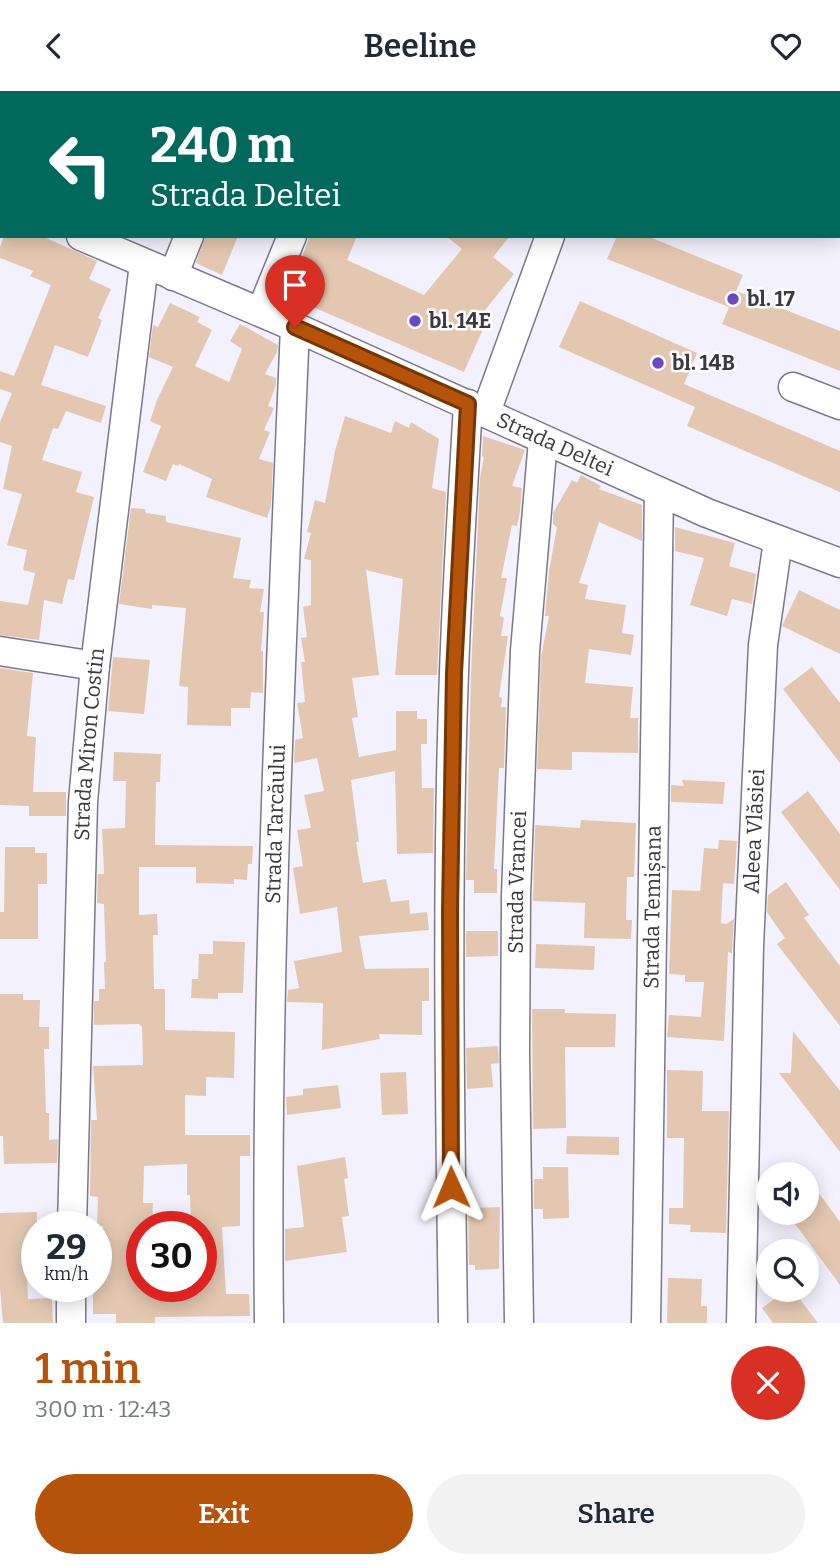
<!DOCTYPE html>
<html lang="en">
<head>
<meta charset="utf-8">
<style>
	:root { --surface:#fff; --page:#f2f2f3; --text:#1f2937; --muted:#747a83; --accent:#b45309 }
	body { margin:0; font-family:Bitter,serif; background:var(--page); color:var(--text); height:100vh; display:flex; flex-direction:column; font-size:26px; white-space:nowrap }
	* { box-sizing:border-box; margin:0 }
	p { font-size:23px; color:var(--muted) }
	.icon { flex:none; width:38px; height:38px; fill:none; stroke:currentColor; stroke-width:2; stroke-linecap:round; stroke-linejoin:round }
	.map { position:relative; height:1232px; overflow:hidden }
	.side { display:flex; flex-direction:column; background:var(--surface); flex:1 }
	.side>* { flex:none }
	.guide { position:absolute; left:0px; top:0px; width:840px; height:147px; box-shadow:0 4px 18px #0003; background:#00695c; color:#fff; overflow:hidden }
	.fabs { position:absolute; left:756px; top:1071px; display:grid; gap:14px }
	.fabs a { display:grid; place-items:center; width:63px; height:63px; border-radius:50%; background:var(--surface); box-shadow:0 4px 18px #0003; font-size:35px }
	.speed { position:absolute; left:21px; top:1120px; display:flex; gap:14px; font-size:35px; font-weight:700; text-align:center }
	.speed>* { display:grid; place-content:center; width:91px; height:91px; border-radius:50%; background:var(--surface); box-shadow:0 4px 18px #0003; line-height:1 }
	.speed small { font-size:18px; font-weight:400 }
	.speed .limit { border:10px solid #d22; background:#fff; color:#111 }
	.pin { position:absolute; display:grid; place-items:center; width:60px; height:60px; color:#fff; margin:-72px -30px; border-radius:50% 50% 50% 0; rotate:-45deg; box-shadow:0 0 7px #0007 }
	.pin .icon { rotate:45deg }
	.me { position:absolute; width:77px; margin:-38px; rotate:359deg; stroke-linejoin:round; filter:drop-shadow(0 0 5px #0008) }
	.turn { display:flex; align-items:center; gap:24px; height:147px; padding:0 35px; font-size:32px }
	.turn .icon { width:91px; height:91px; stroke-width:2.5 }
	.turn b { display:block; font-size:49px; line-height:60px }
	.round { display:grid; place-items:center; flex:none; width:74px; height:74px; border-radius:37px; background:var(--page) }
	.summary { display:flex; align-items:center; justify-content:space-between; height:119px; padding:0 35px }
	h1 { font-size:42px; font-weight:600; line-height:52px; color:var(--accent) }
	.primary-button { display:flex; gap:14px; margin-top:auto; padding:14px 35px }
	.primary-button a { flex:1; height:80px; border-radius:42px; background:var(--accent); color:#fff; font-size:28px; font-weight:600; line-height:80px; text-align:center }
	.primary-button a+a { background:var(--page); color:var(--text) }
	header { display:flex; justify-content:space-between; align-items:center; height:91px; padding:0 35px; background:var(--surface); font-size:32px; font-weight:600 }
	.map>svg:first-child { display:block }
	.building { fill:#e3c7b1; fill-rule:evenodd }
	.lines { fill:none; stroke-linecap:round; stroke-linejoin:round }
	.minor-casing { stroke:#7c778a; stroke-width:31 }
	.minor { stroke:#fff; stroke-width:28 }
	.route-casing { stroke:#753606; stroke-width:18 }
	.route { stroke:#b45309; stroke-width:12 }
	.poi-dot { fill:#6a49c2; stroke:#fff; stroke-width:2.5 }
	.labels { text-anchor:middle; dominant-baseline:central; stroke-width:5; stroke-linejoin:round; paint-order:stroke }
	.poi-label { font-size:21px; font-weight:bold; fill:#3b3941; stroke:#fff; text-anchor:start }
	.street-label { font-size:21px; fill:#3b3941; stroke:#fff }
</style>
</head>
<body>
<header><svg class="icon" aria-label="back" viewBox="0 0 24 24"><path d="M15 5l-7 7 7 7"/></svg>Beeline<svg class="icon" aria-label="heart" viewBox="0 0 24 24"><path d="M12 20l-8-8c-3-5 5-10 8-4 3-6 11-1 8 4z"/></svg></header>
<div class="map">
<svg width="840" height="1232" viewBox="0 0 840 1232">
	<rect width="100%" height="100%" fill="#f4f1fe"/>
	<g class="building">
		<path d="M4 145H42L97 170 89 188 111 198 98 227 102 229 88 266 55 254 41 294 106 315 101 332 66 320 58 338 53 337 42 369 82 381 76 401 94 406 74 489 68 488 62 513 44 509 39 549 0 544V510L28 514 35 482 23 479 27 459 7 454 22 403 3 398 12 355 0 351V331L12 302 0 298V280L14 285 51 194 30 185 33 180 0 167V156Z"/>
		<path d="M205 145H238L222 184 196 172Z"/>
		<path d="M310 145H357L347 169 424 204 462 158 446 145H510L493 166 514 183 478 228 486 231 464 281 315 217 295 184Z"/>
		<path d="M617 145H647L743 184 736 200 840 240V280L722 233 729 216 607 168Z"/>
		<path d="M580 210 697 262 684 293 840 360V401L687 335 695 316 559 256Z"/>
		<path d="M170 212 200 226 197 231 212 239 195 275 229 291 242 258 230 250 240 233 278 254 277 261 265 283 276 287V294L268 315 274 317 264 339 270 341 259 368 273 372 271 415 267 427 206 406 212 388 179 373 178 375 173 373 166 390 143 381 161 335 150 330 157 309 173 276 149 266 153 234 158 236Z"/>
		<path d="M345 325 391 342 395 330 409 337 411 331 439 348 432 397 446 401 437 584H395L403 488 366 479 379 584 352 587 358 626 352 627 359 666 396 659V620H417V628H427V653H421L422 697H434L433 762 397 763 395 680 351 689 359 751H356L363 792 386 788 391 811 409 809 410 823 427 821 429 839 359 845 365 878 429 877V910H422V944L379 943 380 948 322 959 323 912 287 911 288 899 299 897 294 870 342 861 337 816 300 823 293 777 303 775 297 739 311 737 304 704 324 700 317 667 294 672 295 649 303 647 297 612 305 611 301 571H305L301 547 307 546 303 516 311 514V469L304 468 311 442 307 441 315 409 325 412 335 360Z"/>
		<path d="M483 345 525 359 512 395 522 397 520 420 517 435 512 434 501 487H507L500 525 504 527 501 545H508L499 606 502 607 501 616H506L504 677H499L498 697 494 778H497V802H474V789H466L471 583 480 387 484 366 482 365Z"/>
		<path d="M581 384 601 395 599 398 642 414V450L599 431 579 492 588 494 585 508 626 514 622 542 634 544 631 564 589 558 585 592 633 596 630 627H638V662L572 661V679L537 678 541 566 549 525H545L549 480 557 436 553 433V422L572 389 577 392Z"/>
		<path d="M131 417 145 418 146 422 166 425V431L241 447 233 487 251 489 249 497 264 498 260 521H264L261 560H263V602L251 601 250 617H231V635L187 634 188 596 179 595 186 517 152 514V518L119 513Z"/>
		<path d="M675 436 735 452 729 475 756 483 752 513 732 508 727 525 690 514 704 467 675 460Z"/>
		<path d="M799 499 840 519V563L782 535Z"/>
		<path d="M113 566 150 569 144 623 108 620Z"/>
		<path d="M812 576 840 612V672L783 598Z"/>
		<path d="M0 577 33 582 27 645 36 646 33 701H66V725H29V715L0 714Z"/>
		<path d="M114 661 161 663 160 691H156L155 754 253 755 252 773H248L247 789 234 788V793L196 792V776H139V824L157 823 158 844H153L154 898H165V939L235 941 234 987 206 986V1005L185 1004V1044H250V1065H240V1135L222 1136 226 1203H249L250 1225 155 1226V1232H116V1223H93V1195H96V1190H104L103 1135H97L98 1106 90 1105 91 1029H97L93 975 143 974 142 936 139 933 94 934V910H99V898H105L104 871H106L104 813 97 812 98 783H104L102 738 125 737 126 690H113ZM187 1073V1104H190L191 1136H201V1195H142V1136H152L153 1112H143L144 1075Z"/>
		<path d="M682 689 725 691 723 713 671 711V694L684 695Z"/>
		<path d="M808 700 840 743V799L781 721Z"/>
		<path d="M581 729 636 732 634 786H627L626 829H632L631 848 584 847 585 812 533 810 535 734 580 737Z"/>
		<path d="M719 749 737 750 734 793 723 792 721 832 726 833 734 828 732 862 728 861 724 950 667 946 669 924 701 926 704 891H685V884L669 883 672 799 700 800 704 757 718 758Z"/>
		<path d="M5 756H35V762H47V793H38V848H0V821H4Z"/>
		<path d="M786 791 809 824 804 827 840 875V935L777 853 785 847 767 821 768 804Z"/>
		<path d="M466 840H498V865L466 866Z"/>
		<path d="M213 850 245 851 243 902H218V908L191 907 192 888H198L199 863H213Z"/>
		<path d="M536 853 595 855 594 879 535 877Z"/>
		<path d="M0 903H23V909H40L39 936H49V958H44L46 1022H49V1049L58 1048 57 1072 4 1073 3 1045H0Z"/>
		<path d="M532 918H565V922L616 923 615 956H565L566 1037 533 1038Z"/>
		<path d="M793 940 840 1000V1061L779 982H791Z"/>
		<path d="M498 955 499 972 491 973 493 996 467 998 466 957Z"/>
		<path d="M667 979 703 980 702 1020H729L726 1142 690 1141 691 1134 669 1133V1117H683L684 1047H667Z"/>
		<path d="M406 981 408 1023 382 1024 380 982Z"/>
		<path d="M338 994 341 1017 287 1024 286 1006 303 1004V998Z"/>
		<path d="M567 1045 619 1046V1064L566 1063Z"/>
		<path d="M345 1066 348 1087 344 1088 349 1125 342 1126 347 1161 285 1170V1138L304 1136 297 1075Z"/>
		<path d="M543 1076H568L569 1127 543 1128V1118H534V1088H543Z"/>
		<path d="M807 1086 840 1131V1194L787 1122H807Z"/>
		<path d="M500 1116 499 1178 475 1179V1174H469L468 1117Z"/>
		<path d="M37 1121V1159H26L28 1208 52 1207 53 1232H3L0 1197V1122Z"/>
		<path d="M668 1187 702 1188 701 1215H707V1232H667Z"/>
		<path d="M787 1199H793L818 1232H773L762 1217Z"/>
	</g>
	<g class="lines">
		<g class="minor-casing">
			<g id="minor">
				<path d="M374 0 376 2"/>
				<path d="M660 0 665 2"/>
				<path d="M246 2 247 0"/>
				<path d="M351 2 352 0"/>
				<path d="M602 2V0"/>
				<path d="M835 2 836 0"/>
				<path d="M838 69 840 70"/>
				<path d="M0 110 2 111"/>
				<path id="s1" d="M81 145 295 236 707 422 840 472"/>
				<path d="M173 185 189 145"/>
				<path d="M261 221 292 145"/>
				<path d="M793 296 840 314"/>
				<path d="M486 321 550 145"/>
				<path d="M0 560 95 575"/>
				<path id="s2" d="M72 1136 83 711 95 575 144 173"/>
				<path d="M71 1232V1195"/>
				<path id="s3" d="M269 1232C265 900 281 568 295 236"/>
				<path d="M453 1232C450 1015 446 798 454 582 457 492 463 402 468 313"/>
				<path id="s4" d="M519 1232 515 961 516 805 525 560 543 349"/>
				<path id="s5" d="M646 1232 659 401"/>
				<path id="s6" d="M741 1232 749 855 763 554 778 450"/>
			</g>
		</g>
		<use href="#minor" class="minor"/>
	</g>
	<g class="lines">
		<g class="route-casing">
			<path id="route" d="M295 236 468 313 454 582 450 820 451 1096"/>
		</g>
		<use href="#route" class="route"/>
	</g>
	<g class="poi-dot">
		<circle cx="733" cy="208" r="7"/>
		<circle cx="415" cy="230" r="7"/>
		<circle cx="658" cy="272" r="7"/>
	</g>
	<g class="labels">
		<g class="poi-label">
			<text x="747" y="208">bl. 17</text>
			<text x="429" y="230">bl. 14E</text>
			<text x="672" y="272">bl. 14B</text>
		</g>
		<g class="street-label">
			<text stroke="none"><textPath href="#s1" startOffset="518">Strada Deltei</textPath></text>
			<text stroke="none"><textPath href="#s2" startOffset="483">Strada Miron Costin</textPath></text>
			<text stroke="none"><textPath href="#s3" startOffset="499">Strada Tarcăului</textPath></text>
			<text stroke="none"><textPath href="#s6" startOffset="492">Aleea Vlăsiei</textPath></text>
			<text stroke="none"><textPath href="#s4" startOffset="441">Strada Vrancei</textPath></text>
			<text stroke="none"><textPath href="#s5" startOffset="416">Strada Temișana</textPath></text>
		</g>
	</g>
</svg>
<div class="fabs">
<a><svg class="icon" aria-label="sound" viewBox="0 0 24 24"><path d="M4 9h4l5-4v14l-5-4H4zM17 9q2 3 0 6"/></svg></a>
<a><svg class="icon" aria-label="search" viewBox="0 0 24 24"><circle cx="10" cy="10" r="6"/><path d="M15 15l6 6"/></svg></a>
</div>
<div class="speed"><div>29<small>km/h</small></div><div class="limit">30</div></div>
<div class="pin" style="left:295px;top:236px;background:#d93025"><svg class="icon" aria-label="arrive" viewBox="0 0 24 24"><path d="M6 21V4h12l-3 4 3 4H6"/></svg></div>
<svg class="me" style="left:451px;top:1096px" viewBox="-20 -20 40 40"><path d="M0-17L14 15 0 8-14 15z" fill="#b45309" stroke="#fff" stroke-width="4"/></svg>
<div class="guide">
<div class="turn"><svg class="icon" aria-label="left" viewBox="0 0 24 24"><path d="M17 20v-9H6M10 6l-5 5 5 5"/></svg><div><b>240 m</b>Strada Deltei</div></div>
</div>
</div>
<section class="side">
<div class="summary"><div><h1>1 min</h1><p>300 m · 12:43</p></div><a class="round" style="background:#d93025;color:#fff"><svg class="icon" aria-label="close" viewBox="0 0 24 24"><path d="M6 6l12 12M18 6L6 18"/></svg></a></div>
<div class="primary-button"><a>Exit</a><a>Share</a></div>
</section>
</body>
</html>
